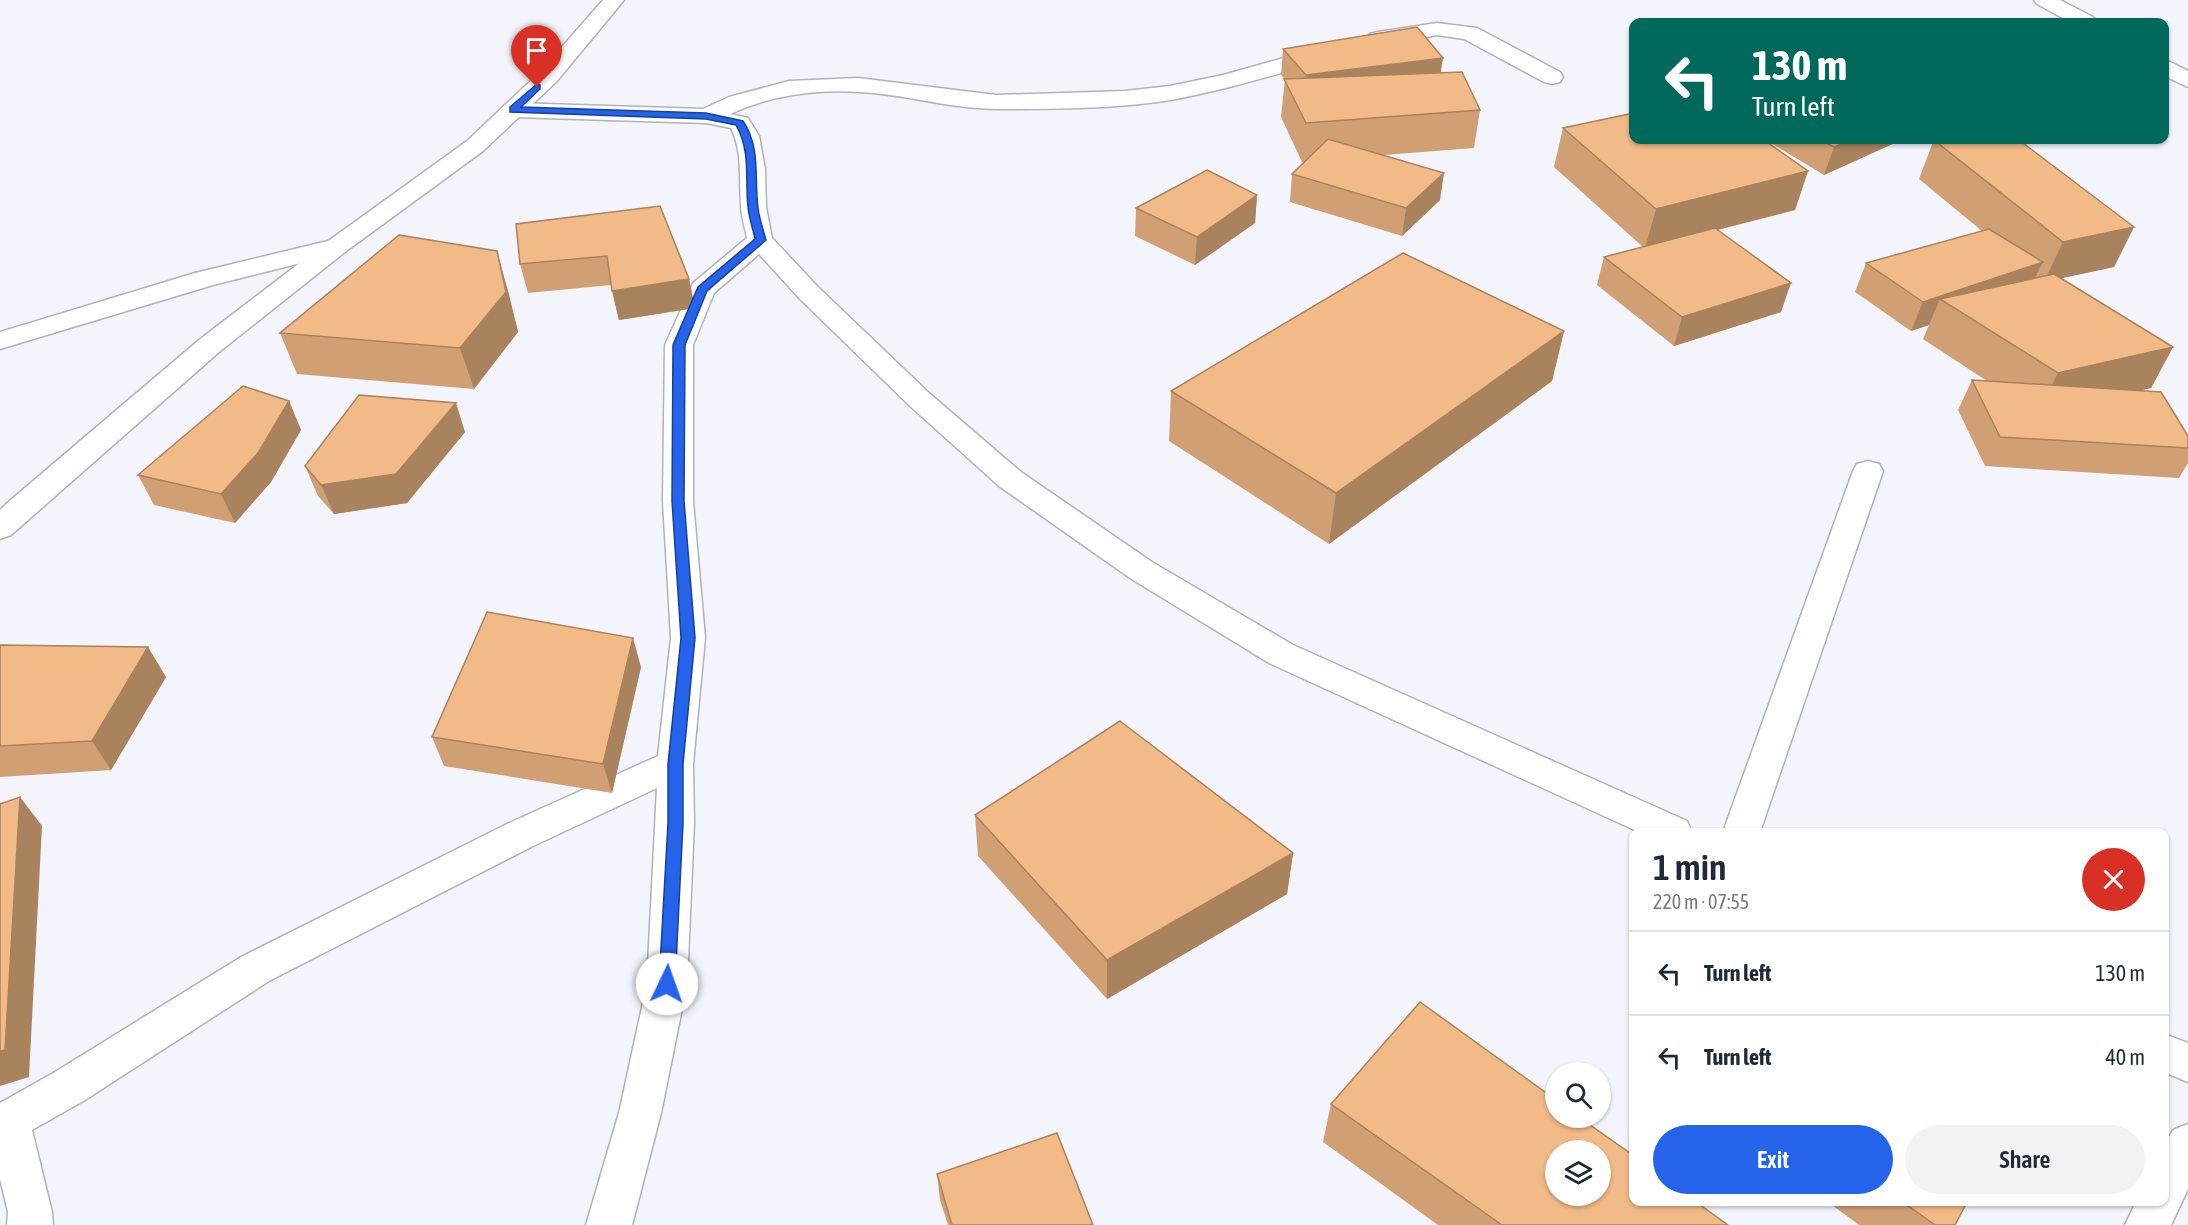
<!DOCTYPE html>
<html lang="en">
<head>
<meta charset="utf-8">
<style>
	:root { --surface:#fff; --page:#f2f2f3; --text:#1f2937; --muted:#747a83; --line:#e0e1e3; --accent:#2563eb }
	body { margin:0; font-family:"Asap Condensed",sans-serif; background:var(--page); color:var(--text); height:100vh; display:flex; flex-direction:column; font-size:22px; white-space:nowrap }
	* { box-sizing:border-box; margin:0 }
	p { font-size:20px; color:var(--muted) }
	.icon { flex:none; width:33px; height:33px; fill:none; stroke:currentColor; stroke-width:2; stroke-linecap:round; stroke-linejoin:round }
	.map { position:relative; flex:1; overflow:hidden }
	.drawer { position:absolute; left:1629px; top:828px; width:540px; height:378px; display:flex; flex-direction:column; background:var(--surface); border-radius:12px; box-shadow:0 2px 4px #0004 }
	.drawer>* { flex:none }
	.banner { position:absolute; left:1629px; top:18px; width:540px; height:126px; border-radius:12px; box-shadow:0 2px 4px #0004; background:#00695c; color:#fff; overflow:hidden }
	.controls { position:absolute; left:1545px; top:1062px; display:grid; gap:12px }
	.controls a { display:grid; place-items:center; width:66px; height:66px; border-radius:50%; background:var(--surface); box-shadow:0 2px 4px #0004; font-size:30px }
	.pin { position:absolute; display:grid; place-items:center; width:51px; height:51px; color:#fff; margin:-62px -26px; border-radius:50% 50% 50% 0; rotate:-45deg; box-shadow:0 0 6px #0007 }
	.pin .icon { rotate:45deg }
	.me { position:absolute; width:66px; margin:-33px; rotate:3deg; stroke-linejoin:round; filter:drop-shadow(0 0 4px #0008) }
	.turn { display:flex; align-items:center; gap:21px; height:126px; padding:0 24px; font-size:27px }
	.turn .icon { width:78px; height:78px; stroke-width:2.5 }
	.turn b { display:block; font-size:42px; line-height:51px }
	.round { display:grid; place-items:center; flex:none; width:63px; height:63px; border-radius:32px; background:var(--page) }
	.summary { display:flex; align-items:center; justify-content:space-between; height:102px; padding:0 24px }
	h1 { font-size:36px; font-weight:600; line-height:45px }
	.action { display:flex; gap:12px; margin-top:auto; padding:12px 24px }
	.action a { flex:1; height:69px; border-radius:36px; background:var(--accent); color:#fff; font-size:24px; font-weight:600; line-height:69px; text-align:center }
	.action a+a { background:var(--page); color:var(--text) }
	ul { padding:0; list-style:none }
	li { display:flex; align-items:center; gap:18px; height:84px; padding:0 24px; border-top:2px solid var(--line) }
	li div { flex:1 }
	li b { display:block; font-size:22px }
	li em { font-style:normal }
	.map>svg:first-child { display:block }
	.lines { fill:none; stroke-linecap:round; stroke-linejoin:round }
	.minor-casing { stroke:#b1b1b9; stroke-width:3 }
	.secondary-casing { stroke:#b1b1b9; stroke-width:3 }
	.minor { fill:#fff; fill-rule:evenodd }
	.secondary { fill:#fff; fill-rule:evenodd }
	.wall { fill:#d0a074 }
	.shaded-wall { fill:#a9825e }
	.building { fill:#f2ba87; stroke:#a9825e; stroke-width:1.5; fill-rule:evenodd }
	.route { fill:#2563eb; stroke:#184099; stroke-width:1.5 }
</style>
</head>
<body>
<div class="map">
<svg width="2188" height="1225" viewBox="0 0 2188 1225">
	<rect width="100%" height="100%" fill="#f4f4fc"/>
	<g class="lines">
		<g class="minor-casing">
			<g id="minor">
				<path d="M2034 0H2060L2093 17 2096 22H2070L2037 4Z"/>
				<path d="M1437 23 1477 28 1560 72 1563 77 1560 82 1552 84 1544 82 1464 39 1437 35 1378 46 1370 44 1367 39 1370 34 1378 32Z"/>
				<path d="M1326 46 1334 48 1337 53 1334 58C1280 73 1226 90 1171 100 1115 109 1055 109 998 109 951 109 905 94 858 92 815 89 769 96 730 114L748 118 759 136 765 169 766 207 772 238 818 287 930 394 1021 472 1152 562 1293 645 1687 821 1692 832H1639L1269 663 1130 578 999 486 910 406 800 299 759 254 714 293 693 345V501L705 638 693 764 694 823 687 984 661 1113 632 1225H586L619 1113 647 984 657 788 533 846 269 981 85 1100 32 1130 52 1212 53 1225H7L8 1212 0 1179V1103L55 1072 241 957 507 824 658 756 671 638 663 501 665 345 693 283 747 238C745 227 741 216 741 205 739 179 743 152 731 128L706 123 513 117 505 115 501 110 505 105 513 103 703 109 729 97 789 81 858 78 996 95 1125 91 1170 86 1223 75Z"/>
				<path d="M2164 59 2188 71V87L2164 76Z"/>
				<path d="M336 239 345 242 349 247 345 252 213 285 0 349V332L195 273Z"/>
				<path d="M1868 461 1879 464 1883 471 1760 832H1723L1853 471 1857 464Z"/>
				<path d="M2164 1034 2188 1043V1082L2164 1072Z"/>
				<path d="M2188 1124V1189L2171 1225H2125L2136 1202H2164V1145L2173 1130Z"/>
			</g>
		</g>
		<g class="secondary-casing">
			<path id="secondary" d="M603 0H624L557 81 483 151 345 252 219 352 11 535 0 539V510L6 504 199 340 327 242 467 141 541 71Z"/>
		</g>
		<use href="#minor" class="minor"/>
		<use href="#secondary" class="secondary"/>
	</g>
	<g class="wall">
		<path d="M1283 49 1441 73 1480 110 1474 148 1384 155 1440 200 1402 236 1290 202 1292 174 1305 162H1302L1281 117 1285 79 1281 75Z"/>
		<path d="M1563 128 1808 171 1795 210 1718 230 1781 312 1674 346 1597 285 1604 257 1643 247 1554 167Z"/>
		<path d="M1766 140H1899V141L1824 175Z"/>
		<path d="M1930 140H2019L2134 227 2114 267 2061 278 2173 347 2151 388 2140 390 2188 436V463L2179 478 1985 466 1958 410 1972 380 1987 381 1923 339 1929 325 1911 331 1855 292 1866 263 1982 231 1919 179 1933 142Z"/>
		<path d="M1257 195 1255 223 1195 265 1135 236 1136 208Z"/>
		<path d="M516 224 689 279 695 308 619 320 611 285 528 293 520 264Z"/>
		<path d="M508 291 518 332 474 389 297 374 280 333Z"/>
		<path d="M1564 331 1552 381 1329 544 1169 441 1171 391Z"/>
		<path d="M289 401 301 430 271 482 235 523 154 505 138 475Z"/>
		<path d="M465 432 407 503 334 514 318 496 305 466Z"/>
		<path d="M0 645 166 677 111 770 0 777Z"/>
		<path d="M641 667 612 793 444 766 432 737Z"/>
		<path d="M975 815 1293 853 1287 894 1107 999 978 856Z"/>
		<path d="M1331 1104 1728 1225H1438L1323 1142Z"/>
		<path d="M937 1174 1093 1225H948L940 1200Z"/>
		<path d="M1828 1202H1967L1955 1225H1859Z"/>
	</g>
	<g class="shaded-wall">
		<path d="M1443 58 1439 84 1303 101 1306 75Z"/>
		<path d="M1851 140H1899V141L1824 175 1834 147Z"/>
		<path d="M1808 171 1795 210 1645 248 1656 209Z"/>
		<path d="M1444 173 1440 200 1402 236 1406 208Z"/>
		<path d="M1257 195 1255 223 1195 265 1197 237Z"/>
		<path d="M2134 227 2114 267 2044 282 2063 242Z"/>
		<path d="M497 251 508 291 518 332 474 389 460 348Z"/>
		<path d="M2043 262 2029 290 1940 299 1929 325 1911 331 1923 302Z"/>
		<path d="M689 279 695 308 619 320 612 291Z"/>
		<path d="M1791 283 1781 312 1674 346 1682 317Z"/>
		<path d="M1564 331 1552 381 1329 544 1336 493Z"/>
		<path d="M2173 347 2151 388 2037 414 2058 373Z"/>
		<path d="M289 401 301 430 271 482 235 523 221 494Z"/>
		<path d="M456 403 465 432 407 503 334 514 321 485Z"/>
		<path d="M633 638 641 667 612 793 603 764Z"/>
		<path d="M148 647 166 677 111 770 92 741Z"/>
		<path d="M20 797 42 826 29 1077 0 1086V1051Z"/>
		<path d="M1293 853 1287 894 1107 999V960Z"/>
	</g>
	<g class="building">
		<path d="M1417 27 1443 58 1306 75 1283 49Z"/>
		<path d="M1462 72 1480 110 1306 123 1284 79Z"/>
		<path d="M1634 113V140H1764L1808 171 1656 209 1563 128Z"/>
		<path d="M1328 139 1444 173 1406 208 1292 174Z"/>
		<path d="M1821 140H1851L1834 147Z"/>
		<path d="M1934 140H2019L2134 227 2063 242Z"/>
		<path d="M1207 170 1257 195 1197 237 1136 208Z"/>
		<path d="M660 206 689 279 612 291 607 256 520 264 516 224Z"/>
		<path d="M1715 228 1791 283 1682 317 1604 257Z"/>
		<path d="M1989 229 2043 262 1923 302 1866 263Z"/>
		<path d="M399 235 497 251 506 292 460 348 280 333Z"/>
		<path d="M1403 253 1564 331 1336 493 1171 391Z"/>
		<path d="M2054 274 2173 347 2058 373 1940 299Z"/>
		<path d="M1972 380 2161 392 2188 436V448L2000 437Z"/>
		<path d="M243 386 289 401 258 453 221 494 138 475Z"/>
		<path d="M359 395 456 403 396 474 321 485 305 466Z"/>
		<path d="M487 612 633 638 603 764 432 737Z"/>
		<path d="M0 645 148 647 92 741 0 746Z"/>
		<path d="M1120 721 1293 853 1107 960 975 815Z"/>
		<path d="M20 797 5 1050 0 1051V804Z"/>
		<path d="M1420 1002 1556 1100V1118H1580L1634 1156V1202H1696L1728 1225H1502L1331 1104ZM1556 1150H1600V1196H1556Z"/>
		<path d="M1057 1133 1093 1225H952L937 1174Z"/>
		<path d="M1903 1202H1967L1955 1225H1935Z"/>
	</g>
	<path class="route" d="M537 84 540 85V89L521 107 706 113 743 121C761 148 754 177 758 208 759 218 763 229 766 240L707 291 685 345 684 501 695 638 683 764V823L675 984 673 989 667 991 661 989 659 984 668 823V764L681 638 672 501 673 345 698 287 755 239C753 229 749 218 748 207 745 179 751 151 736 125L706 119 510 112V107Z"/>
</svg>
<div class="controls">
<a><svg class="icon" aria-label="search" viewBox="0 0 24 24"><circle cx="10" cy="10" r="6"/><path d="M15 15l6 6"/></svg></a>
<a><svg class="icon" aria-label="layers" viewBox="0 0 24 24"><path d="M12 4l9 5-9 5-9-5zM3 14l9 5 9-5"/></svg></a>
</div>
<div class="pin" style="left:537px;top:87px;background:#d93025"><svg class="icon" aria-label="arrive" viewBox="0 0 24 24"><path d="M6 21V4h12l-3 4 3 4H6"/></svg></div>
<svg class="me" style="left:667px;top:984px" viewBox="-20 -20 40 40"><circle r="19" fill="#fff"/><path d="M0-13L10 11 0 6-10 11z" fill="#2563eb"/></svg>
<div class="banner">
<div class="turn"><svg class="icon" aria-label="left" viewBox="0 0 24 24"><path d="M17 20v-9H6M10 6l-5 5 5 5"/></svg><div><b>130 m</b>Turn left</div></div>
</div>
<section class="drawer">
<div class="summary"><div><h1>1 min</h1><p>220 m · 07:55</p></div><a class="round" style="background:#d93025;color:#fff"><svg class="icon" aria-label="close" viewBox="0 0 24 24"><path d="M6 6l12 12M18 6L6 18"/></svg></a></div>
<ul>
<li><svg class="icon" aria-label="left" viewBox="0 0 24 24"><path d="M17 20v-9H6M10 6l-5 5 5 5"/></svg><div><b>Turn left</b></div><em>130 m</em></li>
<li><svg class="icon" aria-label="left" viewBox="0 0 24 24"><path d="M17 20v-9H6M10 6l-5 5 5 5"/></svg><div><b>Turn left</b></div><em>40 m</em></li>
</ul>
<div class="action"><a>Exit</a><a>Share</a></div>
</section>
</div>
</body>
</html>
